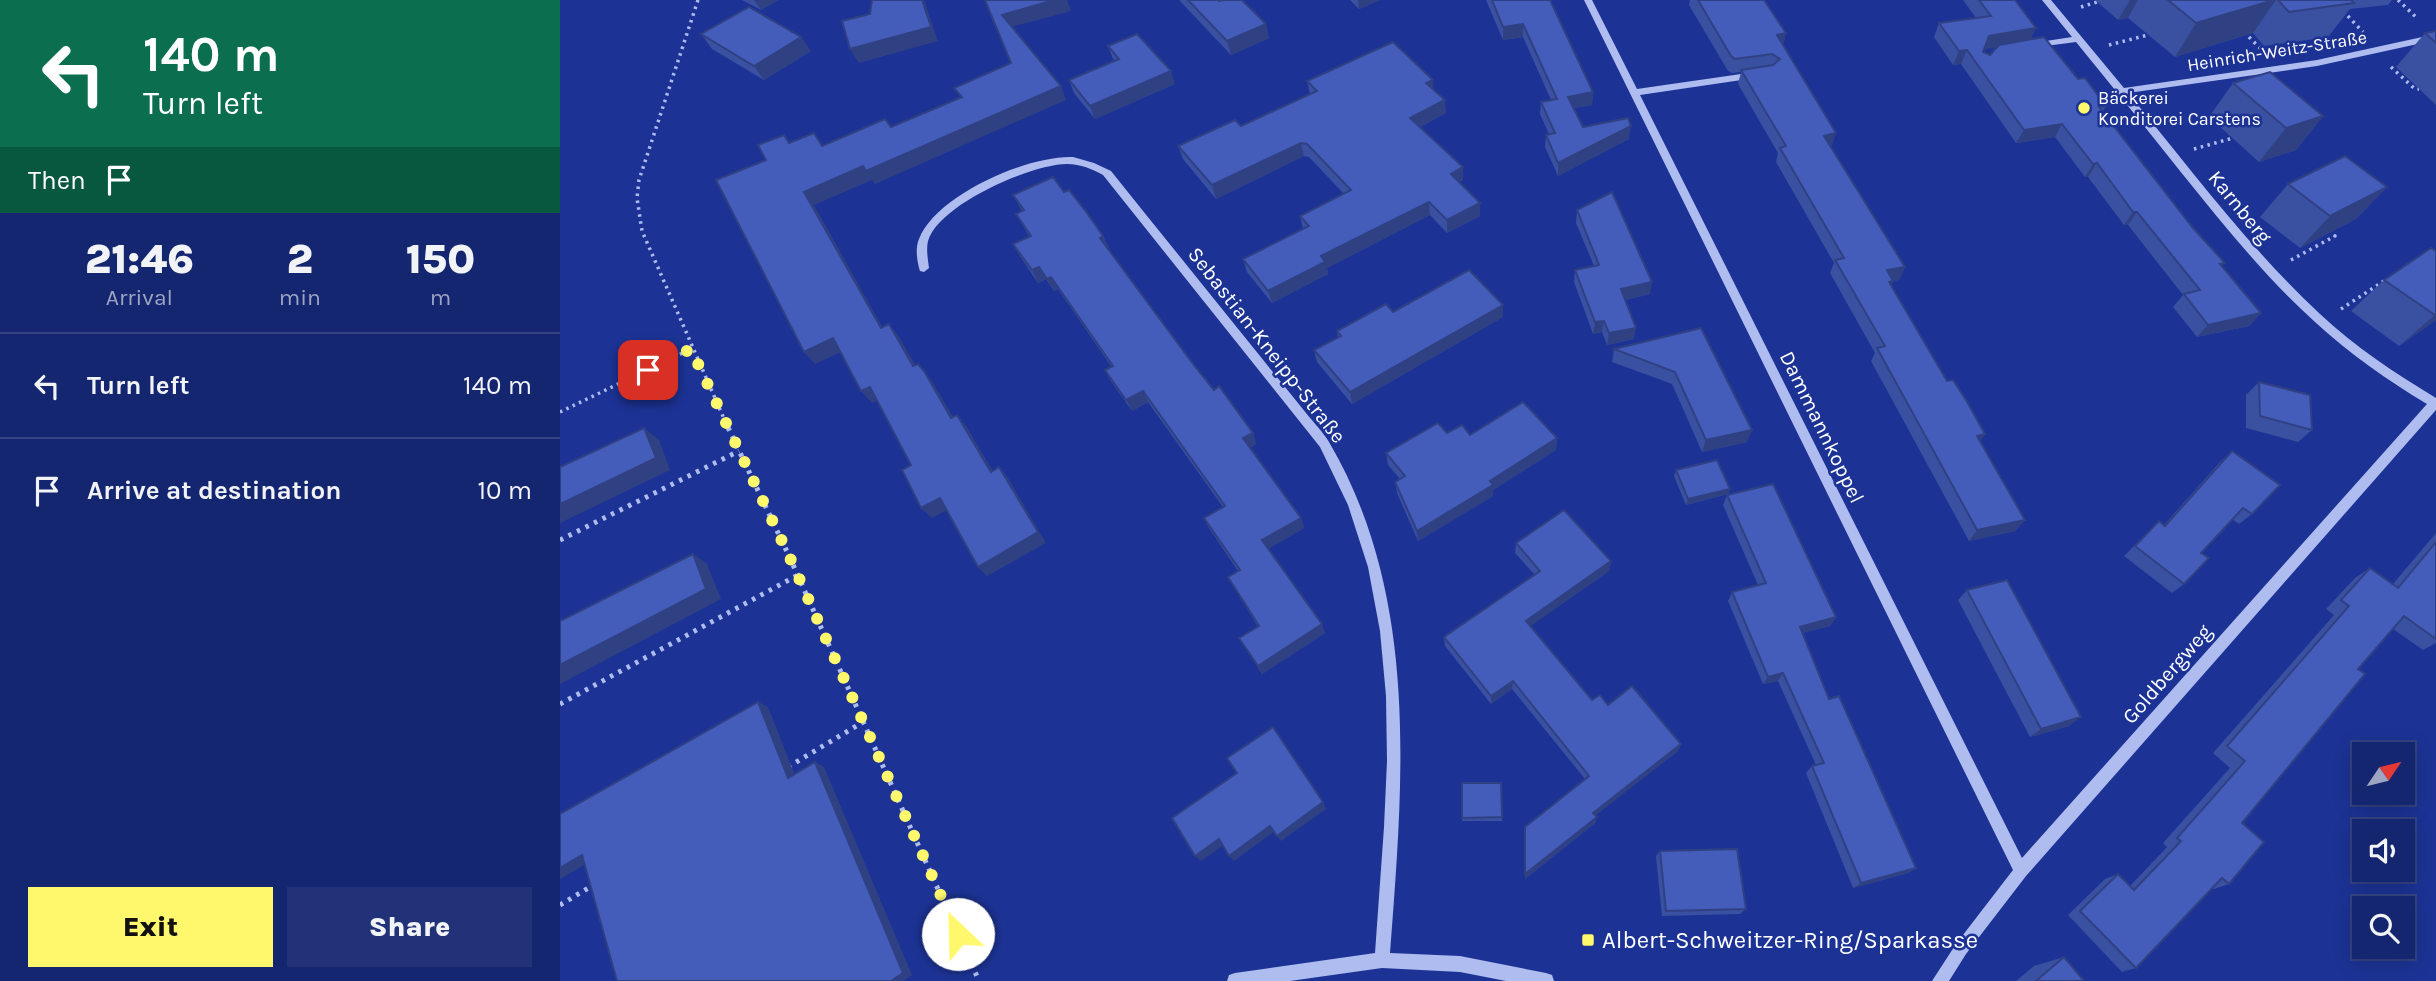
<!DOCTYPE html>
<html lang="en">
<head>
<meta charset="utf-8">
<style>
	:root { --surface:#152670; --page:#223278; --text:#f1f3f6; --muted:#9da5c3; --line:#344383; --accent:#fff86d }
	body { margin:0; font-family:Karla,sans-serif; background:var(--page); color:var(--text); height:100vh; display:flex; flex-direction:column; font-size:26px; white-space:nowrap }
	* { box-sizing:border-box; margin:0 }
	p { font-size:23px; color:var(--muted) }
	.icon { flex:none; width:38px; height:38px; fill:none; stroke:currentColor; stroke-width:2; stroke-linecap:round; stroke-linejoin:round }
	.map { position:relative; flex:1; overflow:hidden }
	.side { display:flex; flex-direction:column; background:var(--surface); width:560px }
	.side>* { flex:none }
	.banner { background:#0b6e4f; color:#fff; overflow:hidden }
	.needle { width:46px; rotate:55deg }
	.controls { position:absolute; left:1792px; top:742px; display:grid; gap:14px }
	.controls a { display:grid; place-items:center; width:63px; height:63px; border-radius:0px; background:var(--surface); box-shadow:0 4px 18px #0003,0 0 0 2px var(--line); font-size:35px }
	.pin { position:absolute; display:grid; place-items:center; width:60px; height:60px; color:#fff; margin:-30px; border-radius:14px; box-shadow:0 4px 10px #0006 }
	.me { position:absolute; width:77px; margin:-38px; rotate:336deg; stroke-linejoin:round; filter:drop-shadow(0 0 5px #0008) }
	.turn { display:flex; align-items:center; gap:24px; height:147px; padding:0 28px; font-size:32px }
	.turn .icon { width:91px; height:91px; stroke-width:2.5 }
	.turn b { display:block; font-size:49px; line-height:60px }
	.then { display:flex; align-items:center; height:66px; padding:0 28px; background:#0003; gap:14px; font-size:26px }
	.eta { display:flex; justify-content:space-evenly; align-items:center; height:119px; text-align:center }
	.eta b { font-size:42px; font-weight:800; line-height:49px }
	.action { display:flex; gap:14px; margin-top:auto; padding:14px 28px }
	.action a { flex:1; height:80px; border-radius:0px; background:var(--accent); color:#111; font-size:28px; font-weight:800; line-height:80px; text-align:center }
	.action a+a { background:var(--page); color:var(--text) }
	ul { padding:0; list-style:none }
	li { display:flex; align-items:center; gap:21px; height:105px; padding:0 28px; border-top:2px solid var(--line) }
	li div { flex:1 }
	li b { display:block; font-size:26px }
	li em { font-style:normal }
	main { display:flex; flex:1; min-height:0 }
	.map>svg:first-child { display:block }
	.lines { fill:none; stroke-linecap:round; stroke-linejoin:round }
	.path-far1 { stroke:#afbcef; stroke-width:3.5; stroke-dasharray:2.5 4.5; stroke-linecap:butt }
	.path { stroke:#afbcef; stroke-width:5; stroke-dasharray:3.5 6; stroke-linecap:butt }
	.minor { fill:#afbcef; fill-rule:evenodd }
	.wall { fill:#3a50a1; fill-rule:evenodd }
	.shaded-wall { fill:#304183 }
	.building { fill:#445dbb; stroke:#304183; stroke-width:2 }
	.route { stroke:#fff86d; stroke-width:12; stroke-dasharray:0 21.6 }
	.poi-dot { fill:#fff86d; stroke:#1c3395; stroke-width:2.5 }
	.labels { text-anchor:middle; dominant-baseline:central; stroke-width:5; stroke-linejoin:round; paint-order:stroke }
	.far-street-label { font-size:18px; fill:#fff; stroke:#1c3395 }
	.far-poi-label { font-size:18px; fill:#fff; stroke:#1c3395; text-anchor:start }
	.street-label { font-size:21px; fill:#fff; stroke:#1c3395 }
	.near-poi-label { font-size:24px; fill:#fff; stroke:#1c3395; text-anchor:start }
</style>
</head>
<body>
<main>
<section class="side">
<div class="banner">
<div class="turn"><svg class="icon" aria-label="left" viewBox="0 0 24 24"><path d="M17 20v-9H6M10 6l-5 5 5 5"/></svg><div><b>140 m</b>Turn left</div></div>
<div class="then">Then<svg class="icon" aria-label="arrive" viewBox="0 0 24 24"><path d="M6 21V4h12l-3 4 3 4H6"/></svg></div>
</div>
<div class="eta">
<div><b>21:46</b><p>Arrival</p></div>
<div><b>2</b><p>min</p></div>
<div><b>150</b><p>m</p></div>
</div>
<ul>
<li><svg class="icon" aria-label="left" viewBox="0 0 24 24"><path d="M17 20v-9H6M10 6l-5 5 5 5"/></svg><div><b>Turn left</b></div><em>140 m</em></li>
<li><svg class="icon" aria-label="arrive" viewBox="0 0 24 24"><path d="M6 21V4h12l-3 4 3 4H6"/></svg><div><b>Arrive at destination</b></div><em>10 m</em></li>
</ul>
<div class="action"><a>Exit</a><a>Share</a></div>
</section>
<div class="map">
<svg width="1876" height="981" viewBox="0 0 1876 981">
	<rect width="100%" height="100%" fill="#1c3395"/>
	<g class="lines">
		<g class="path-far1">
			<path d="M138 0 79 180 77 198 82 231 165 421"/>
			<path d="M1838 0 1858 19"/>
			<path d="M1521 7 1537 2"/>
			<path d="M1783 11 1803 32"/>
			<path d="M1684 32 1702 50"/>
			<path d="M1549 45 1588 35"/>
			<path d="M1831 67 1855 89H1859"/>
			<path d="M1634 149 1673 138"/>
			<path d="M1731 260 1775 236 1770 233"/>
			<path d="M1781 309 1824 281"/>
			<path d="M0 412 131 349"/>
		</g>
		<g class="path">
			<path d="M164 419 230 558 419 981"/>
			<path d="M0 540 179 451"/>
			<path d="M0 704 238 575"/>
			<path d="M228 767 303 722"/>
			<path d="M0 905 35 884"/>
		</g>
		<g class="minor">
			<path d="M1024 0H1032L1077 89 1195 72 1200 75 1195 78 1080 95 1462 858 1867 404C1827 380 1790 354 1755 322 1705 277 1662 223 1620 171 1586 128 1551 85 1516 42L1470 48 1468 46 1473 43 1512 37 1482 0H1491L1564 88 1757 60 1876 34V40L1757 66 1568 93C1630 168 1688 247 1760 314 1795 347 1835 373 1876 398V410L1466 876 1406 954 1389 981H1372L1396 944 1453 870Z"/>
			<path d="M513 157 534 163 551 171C600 232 650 294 700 356 715 375 731 394 746 413 754 423 763 432 769 442 860 597 843 781 830 953L900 956 986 973 992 975 994 981H946L900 972 822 968 730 981H667L669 975 675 973 815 953 824 827 827 761 826 696 820 631 808 567 788 505 760 447 543 175C532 169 521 164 507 164 472 164 379 204 368 241 366 249 368 260 369 268L364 272 360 271C357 262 355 248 359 239 376 195 468 155 513 157Z"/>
		</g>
	</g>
	<g class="wall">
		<path d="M182 0H218L201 10Z"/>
		<path d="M619 0H658L709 38 671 55Z"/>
		<path d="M790 0H820L799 9Z"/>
		<path d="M926 0H990L1033 92 1032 105 1014 108 1023 127 1069 139 998 176 985 147 986 135 989 134 980 114 981 102 991 100 963 37 943 40Z"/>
		<path d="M1130 0H1204L1226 33 1223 44 1271 148 1345 267 1339 280 1333 281 1331 286 1465 520 1455 531 1409 541 1311 361 1315 353 1270 273 1274 263 1216 162 1218 153 1178 84 1181 72 1172 73 1168 71 1129 5Z"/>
		<path d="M1403 0H1455L1470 40 1518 79 1546 106 1543 111 1662 267 1701 313 1689 326 1637 337 1613 307 1623 295 1568 225H1564L1528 177H1525L1495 137 1456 143 1401 64 1393 65 1374 37 1379 23 1416 18ZM1437 47 1430 55 1423 52 1424 49Z"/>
		<path d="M1535 0H1832L1828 5 1790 9 1768 37 1704 46 1693 33 1615 57 1568 18 1558 20Z"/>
		<path d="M1876 31V105L1836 67 1865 33Z"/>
		<path d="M141 34 251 51 204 80 152 49Z"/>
		<path d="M548 46 615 84 535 119 514 93 509 80 555 61 553 59Z"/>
		<path d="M747 81 874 90 886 113 860 127 903 167V180L899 182 920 216 887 233 870 215 767 268 768 274 712 303 687 272 683 259 743 229 740 216 784 194 749 157 744 156 656 199 623 159 618 146 681 126 750 94Z"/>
		<path d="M1673 83 1763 116 1736 150 1699 162 1649 117Z"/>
		<path d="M1728 184 1827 187 1796 219 1740 248 1700 217Z"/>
		<path d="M504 192 543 236 549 248 548 249 633 364 654 390 693 433 696 444 690 448 741 518 744 528 708 549 765 633 702 674 679 638 698 627 668 577 678 571 649 528 644 518 663 507 588 402 572 411 551 381 545 370 551 366 498 289 494 291 486 279 478 283 460 256 453 244 469 236 456 214 462 211 453 195Z"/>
		<path d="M1017 210 1090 294 1065 300 1074 339 1047 345 1042 332 1033 334 1014 282 1015 270 1034 266 1016 223Z"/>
		<path d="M1871 248 1876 320 1839 346 1791 311 1824 280Z"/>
		<path d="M943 305V317L792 404 757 362 754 350 778 337 777 331 833 312Z"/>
		<path d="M1141 328 1187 442 1142 452 1112 384 1052 362 1054 349Z"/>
		<path d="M1699 382 1752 430 1738 442 1686 428V395Z"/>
		<path d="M887 433 997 438 996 450 933 490V496L858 541 837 493 835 482 840 479 828 465 826 453Z"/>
		<path d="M1672 451 1692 514 1679 524 1672 519 1641 553 1624 584 1612 593 1564 556 1599 521 1604 525 1660 462Z"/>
		<path d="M1116 470 1170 489 1168 494 1126 505 1114 476Z"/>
		<path d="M1167 495 1276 617 1270 626 1242 633 1269 699 1356 868 1348 873 1293 888 1246 773 1252 766 1256 765 1218 681 1203 684 1168 601 1172 592 1198 585 1163 505Z"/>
		<path d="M1876 533V643L1863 650 1833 629 1798 669 1682 823 1669 884 1654 889 1653 888 1576 968 1562 972 1508 915 1545 879 1558 874 1570 886 1607 847 1603 843 1670 768 1653 753 1774 615 1766 609 1795 578 1810 568 1833 584Z"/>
		<path d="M956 543 1051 561 1049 571 970 626 1032 700 1048 705 1121 744 1118 751 1035 815V823L965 879V827L1025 779 952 689 931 704 885 646 884 637 975 575 955 553Z"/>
		<path d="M1407 590 1509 726 1470 737 1398 600Z"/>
		<path d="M941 783 942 821H902V818Z"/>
		<path d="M1100 851 1186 909 1180 914 1102 916 1096 856Z"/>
		<path d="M1504 957 1524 981H1456L1474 966Z"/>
	</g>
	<g class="shaded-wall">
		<path d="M194 0H218L201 10Z"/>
		<path d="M362 0H364L378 41 299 63 290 49Z"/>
		<path d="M494 0H507L511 11 448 28 442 15Z"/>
		<path d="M798 0H820L799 9Z"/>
		<path d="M1570 0H1578L1568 18 1558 20Z"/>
		<path d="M1714 0H1716L1693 33 1615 57 1636 23Z"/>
		<path d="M706 24 709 38 671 55 667 41Z"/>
		<path d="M963 24V37L943 40V27Z"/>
		<path d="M1476 28 1470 41 1423 50 1429 36Z"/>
		<path d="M1226 33 1222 48 1217 35Z"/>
		<path d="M241 37 251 51 204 80 194 66Z"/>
		<path d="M1407 50 1401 64 1393 65 1399 51Z"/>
		<path d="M611 71 615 84 535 119 530 106Z"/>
		<path d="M873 80 874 94 866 83Z"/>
		<path d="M501 86 506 100 315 184 312 180 254 205 330 341 321 328 244 192 303 166Z"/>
		<path d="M1033 92 1032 105 1007 109 1008 97Z"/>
		<path d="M885 100 886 113 852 131 850 118Z"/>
		<path d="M1763 116 1736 150 1699 162 1726 128Z"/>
		<path d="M1502 124 1495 137 1456 143 1464 130Z"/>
		<path d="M1071 126 1069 139 998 176V163Z"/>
		<path d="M1276 133 1271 148 1264 136Z"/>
		<path d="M741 143 744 156 656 199 652 185Z"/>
		<path d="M1537 163 1528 177H1525L1533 164Z"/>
		<path d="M903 167V180L891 187V174Z"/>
		<path d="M1827 187 1796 219 1740 248 1770 216Z"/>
		<path d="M869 202 870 215 767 268 768 274 712 303 708 291 761 256Z"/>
		<path d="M920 203V216L887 233V220Z"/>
		<path d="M1573 212H1577L1568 225H1564Z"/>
		<path d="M543 236 549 248 545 250 540 238Z"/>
		<path d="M479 267 486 279 478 283 472 270Z"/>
		<path d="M1345 267 1339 280 1333 281 1327 294V270Z"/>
		<path d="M491 277 498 289 494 291 487 279Z"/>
		<path d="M1092 282 1090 294 1059 301 1061 289Z"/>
		<path d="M943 305V317L792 404 790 392Z"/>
		<path d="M1701 313 1689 326 1637 337 1648 325Z"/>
		<path d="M1876 314V320L1839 346Z"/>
		<path d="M1044 321 1042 332 1033 334 1035 322Z"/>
		<path d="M329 324 339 337 363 378 353 366Z"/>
		<path d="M1076 328 1074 339 1047 345 1049 333Z"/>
		<path d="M273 338 283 351 255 364 244 352Z"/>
		<path d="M364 371 373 383 400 429 391 418Z"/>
		<path d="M310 387 320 399 312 403 301 391Z"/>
		<path d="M583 391 588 402 572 411 566 400Z"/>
		<path d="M397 415 406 426 440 483 431 472Z"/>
		<path d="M84 428 99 440 110 470 0 523V504Z"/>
		<path d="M1192 430 1187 442 1142 452 1146 440Z"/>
		<path d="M693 433 696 444 687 449 683 438Z"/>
		<path d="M1425 434 1417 446V436Z"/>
		<path d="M997 438 996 450 933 490V496L858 541 857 531 930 481Z"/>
		<path d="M439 467 448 478 486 543 427 576 418 567Z"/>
		<path d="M1170 489 1168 494 1126 505 1128 499Z"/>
		<path d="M380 498 389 509 372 518 361 508Z"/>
		<path d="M741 518 744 528 706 550 702 540Z"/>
		<path d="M1465 520 1455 531 1409 541 1417 530Z"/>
		<path d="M133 554 147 564 161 599 0 684V665Z"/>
		<path d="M1051 561 1049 571 965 630 966 621Z"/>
		<path d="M1276 617 1270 626 1234 635 1240 627Z"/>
		<path d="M762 624 765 633 702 674 698 666Z"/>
		<path d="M1223 673 1218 681 1203 684 1208 677Z"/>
		<path d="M953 681 952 689 931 704V696Z"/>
		<path d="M198 702 208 707 238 783 228 778Z"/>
		<path d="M1521 717 1509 726 1470 737 1481 729Z"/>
		<path d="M1121 744 1118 751 1031 819 1033 813Z"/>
		<path d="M255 762 264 767 352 975 343 981H331Z"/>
		<path d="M763 802 766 809 721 841 717 836Z"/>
		<path d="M1037 817 1035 823 965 879V874Z"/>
		<path d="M710 826 715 831 674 861 669 856Z"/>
		<path d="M659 839 664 845 641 861 635 856Z"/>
		<path d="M22 855 35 859 0 879V868Z"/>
		<path d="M1356 868 1348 873 1293 888 1301 883Z"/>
	</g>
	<g class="building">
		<path d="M312 0H362L371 27 290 49 282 21 310 14Z"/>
		<path d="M425 0H494L442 15 501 86 306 171 303 166 244 192 321 328 329 324 353 366 358 364 364 371 391 418 397 415 431 472 439 467 478 532 418 567 380 498 361 508 342 470 351 465 310 387 301 391 273 338 244 352 156 180 206 160 198 145 224 135 229 143 254 133 262 146 325 119 331 127 402 97 394 88 451 63Z"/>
		<path d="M628 0H658L659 1 665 0H682L706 24 667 41Z"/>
		<path d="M932 0H990L1033 92 1008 97 1023 127 1068 118 1071 126 998 163 986 135 995 133 981 102 997 99 963 24 943 27Z"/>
		<path d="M1138 0H1204L1226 33 1217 35 1276 133 1264 136 1345 267 1327 270 1333 281 1329 282 1387 381 1393 380 1406 400 1425 434 1417 436 1465 520 1417 530 1317 348 1325 346 1275 260 1284 258 1220 148 1226 146 1181 70 1213 65 1220 59 1212 54 1175 59 1171 56Z"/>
		<path d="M1419 0H1455L1476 28 1429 36 1423 52 1430 55 1439 45 1484 37 1518 79 1525 78 1546 106 1539 107 1633 228 1665 263 1660 264 1701 313 1648 325 1624 294 1640 290 1577 212H1573L1537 163 1533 164 1502 124 1464 130 1407 50 1399 51 1379 23 1431 16Z"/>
		<path d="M1608 0H1714L1636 23Z"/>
		<path d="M1718 0H1791L1794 3 1729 12Z"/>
		<path d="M189 7 241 37 194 66 141 34Z"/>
		<path d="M1876 31V43L1865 33Z"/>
		<path d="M577 34 611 71 530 106 509 80 559 59 548 46Z"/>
		<path d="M833 42 873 80 866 83 885 100 850 118 903 167 891 174 920 203 887 220 869 202 761 256 765 262 708 291 683 259 749 226 740 216 791 190 747 144 741 143 652 185 618 146 675 120 681 126 757 91 747 81Z"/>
		<path d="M1710 72 1763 116 1726 128 1673 83Z"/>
		<path d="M1785 156 1827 187 1770 216 1728 184Z"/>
		<path d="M493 177 504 192 509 190 527 213 543 236 540 238 633 364 654 390 659 386 693 433 683 438 741 518 702 540 762 624 698 666 679 638 699 626 668 577 680 570 644 518 665 506 583 391 566 400 545 370 553 366 491 277 487 279 479 267 472 270 453 244 471 236 456 214 464 210 453 195Z"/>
		<path d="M1052 192 1092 282 1061 289 1076 328 1049 333 1044 321 1035 322 1015 270 1039 265 1017 210Z"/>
		<path d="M1871 248 1876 251V314L1875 315 1824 280Z"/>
		<path d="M909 270 943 305 790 392 754 350 781 336 777 331 826 304 833 312Z"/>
		<path d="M1141 328 1192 430 1146 440 1115 372 1054 349Z"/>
		<path d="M1699 382 1750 395 1752 430 1700 416Z"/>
		<path d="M963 402 997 438 930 481 933 485 857 531 835 482 845 476 826 453 878 423 887 433 902 425 910 435Z"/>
		<path d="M84 428 96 458 0 504V467Z"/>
		<path d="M1672 451 1720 485 1692 514 1683 508 1641 553 1649 558 1624 584 1575 546 1599 521 1605 526Z"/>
		<path d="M1157 460 1170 489 1128 499 1116 470Z"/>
		<path d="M1213 484 1276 617 1240 627 1269 699 1279 696 1356 868 1301 883 1252 766 1264 763 1223 673 1208 677 1172 592 1206 583 1167 495Z"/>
		<path d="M1004 510 1051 561 966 621 1032 700 1040 695 1048 705 1072 686 1121 744 1033 813 1037 817 965 874V827L1029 776 953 681 931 696 884 637 980 571 956 543Z"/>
		<path d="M1876 542V639L1844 616 1798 669 1805 674 1682 823 1704 842 1669 884 1662 878 1576 968 1520 911 1558 874 1574 890 1621 841 1617 838 1685 761 1667 746 1789 606 1781 600 1810 568 1838 588Z"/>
		<path d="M133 554 146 589 0 665V621Z"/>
		<path d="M1447 580 1521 717 1481 729 1407 590Z"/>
		<path d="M198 702 228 778 255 762 343 973 331 981H57L22 855 0 868V814Z"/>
		<path d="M713 727 763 802 717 836 710 826 669 856 659 839 635 856 612 818 677 773 667 758Z"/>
		<path d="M902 783H941L942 817 902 818Z"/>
		<path d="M1177 849 1186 909 1106 911 1100 851Z"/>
		<path d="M1504 957 1524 981H1476Z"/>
	</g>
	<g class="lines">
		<path class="route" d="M88 370 131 349 230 558 398 934"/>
	</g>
	<g class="poi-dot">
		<circle cx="1524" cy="108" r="7"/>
		<rect x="1021" y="933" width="14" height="14" rx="3.5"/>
	</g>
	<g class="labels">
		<g class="far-street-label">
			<text transform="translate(1717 51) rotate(-9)">Heinrich-Weitz-Straße</text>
		</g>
		<g class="far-poi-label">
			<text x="1538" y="98">Bäckerei<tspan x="1538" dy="21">Konditorei Carstens</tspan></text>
		</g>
		<g class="street-label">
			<text transform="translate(1680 207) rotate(51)">Karnberg</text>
			<text transform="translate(707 345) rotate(52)">Sebastian-Kneipp-Straße</text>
			<text transform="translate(1262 427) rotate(64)">Dammannkoppel</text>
			<text transform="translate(1607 674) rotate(-49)">Goldbergweg</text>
		</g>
		<g class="near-poi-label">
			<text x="1042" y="940">Albert-Schweitzer-Ring/Sparkasse</text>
		</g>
	</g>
</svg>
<div class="controls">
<a><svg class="needle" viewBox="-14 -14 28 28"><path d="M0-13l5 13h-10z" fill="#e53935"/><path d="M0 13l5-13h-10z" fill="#9da5c3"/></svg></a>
<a><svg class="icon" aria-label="sound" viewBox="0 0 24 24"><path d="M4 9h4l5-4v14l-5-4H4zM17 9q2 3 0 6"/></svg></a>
<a><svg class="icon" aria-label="search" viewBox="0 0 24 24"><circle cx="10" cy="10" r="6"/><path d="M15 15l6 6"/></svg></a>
</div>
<div class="pin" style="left:88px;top:370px;background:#d93025"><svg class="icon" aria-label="arrive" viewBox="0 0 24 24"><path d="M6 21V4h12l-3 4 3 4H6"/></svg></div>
<svg class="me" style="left:398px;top:934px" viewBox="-20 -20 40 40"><circle r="19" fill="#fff"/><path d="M0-13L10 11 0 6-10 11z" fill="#fff86d"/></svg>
</div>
</main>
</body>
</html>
